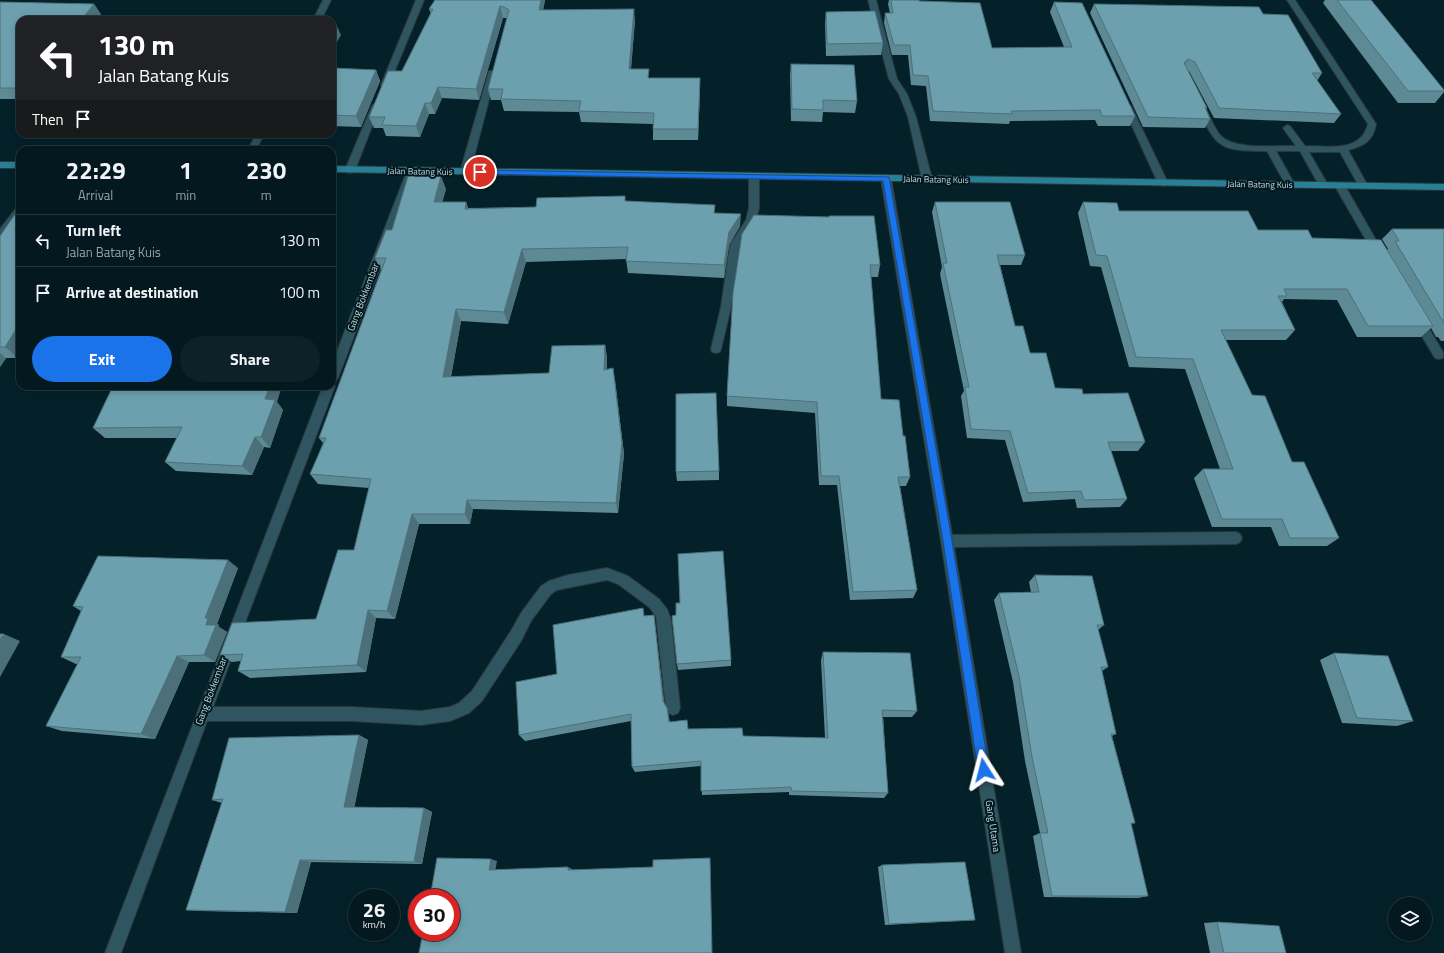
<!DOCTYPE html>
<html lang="en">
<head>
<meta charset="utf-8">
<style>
	:root { --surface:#03191f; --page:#0d2228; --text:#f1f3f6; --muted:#97a0a4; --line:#24383d; --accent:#1a73e8 }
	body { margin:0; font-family:"Titillium Web",sans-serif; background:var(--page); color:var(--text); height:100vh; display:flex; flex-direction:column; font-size:15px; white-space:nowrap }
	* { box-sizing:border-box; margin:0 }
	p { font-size:13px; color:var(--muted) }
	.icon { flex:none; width:22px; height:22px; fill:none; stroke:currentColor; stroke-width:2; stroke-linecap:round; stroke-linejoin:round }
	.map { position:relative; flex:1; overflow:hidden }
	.panel { position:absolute; left:16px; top:146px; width:320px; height:244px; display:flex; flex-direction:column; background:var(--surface); border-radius:12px; box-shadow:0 2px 10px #0003,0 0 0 1px var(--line) }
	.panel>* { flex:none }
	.guide { position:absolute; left:16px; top:16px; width:320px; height:122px; border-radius:12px; box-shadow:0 2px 10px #0003,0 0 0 1px var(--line); background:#202124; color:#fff; overflow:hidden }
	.controls { position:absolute; left:1388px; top:897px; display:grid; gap:8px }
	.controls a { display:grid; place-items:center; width:44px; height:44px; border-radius:50%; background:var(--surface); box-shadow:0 2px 10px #0003,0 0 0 1px var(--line); font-size:20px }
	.speed { position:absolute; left:348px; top:889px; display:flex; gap:8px; font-size:20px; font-weight:700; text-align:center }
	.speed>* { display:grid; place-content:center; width:52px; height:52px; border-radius:50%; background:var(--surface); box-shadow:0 2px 10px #0003,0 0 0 1px var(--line); line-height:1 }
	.speed small { font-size:10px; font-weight:400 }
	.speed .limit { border:6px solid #d22; background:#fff; color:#111 }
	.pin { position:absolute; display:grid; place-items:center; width:34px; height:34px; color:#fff; margin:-17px; border:2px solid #fff; border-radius:50%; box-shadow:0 1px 4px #0007 }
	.me { position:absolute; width:44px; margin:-22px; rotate:351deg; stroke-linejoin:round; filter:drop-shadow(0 0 3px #0008) }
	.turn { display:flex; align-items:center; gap:14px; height:84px; padding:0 16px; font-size:18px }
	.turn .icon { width:52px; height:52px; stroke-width:2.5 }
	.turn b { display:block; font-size:28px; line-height:34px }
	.then { display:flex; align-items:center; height:38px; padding:0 16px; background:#0003; gap:8px; font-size:15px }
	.eta { display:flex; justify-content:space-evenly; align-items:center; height:68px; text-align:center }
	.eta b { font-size:24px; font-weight:700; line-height:28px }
	.action { display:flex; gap:8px; margin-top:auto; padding:8px 16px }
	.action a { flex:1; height:46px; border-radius:24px; background:var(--accent); color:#fff; font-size:16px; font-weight:700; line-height:46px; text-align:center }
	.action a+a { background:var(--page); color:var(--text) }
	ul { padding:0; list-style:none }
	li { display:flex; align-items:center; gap:12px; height:52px; padding:0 16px; border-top:1px solid var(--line) }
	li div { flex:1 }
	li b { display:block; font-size:15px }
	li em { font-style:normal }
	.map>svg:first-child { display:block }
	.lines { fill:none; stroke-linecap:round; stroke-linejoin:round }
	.minor-casing { stroke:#2c383d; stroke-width:2 }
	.primary-casing { stroke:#2c383d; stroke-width:2 }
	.minor { fill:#2f5561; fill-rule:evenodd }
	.primary { fill:#288096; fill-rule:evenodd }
	.wall { fill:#5e8a96 }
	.shaded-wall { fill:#4c707a }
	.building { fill:#6da0af; stroke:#4c707a }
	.route { fill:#1a73e8; stroke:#114b97 }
	.labels { text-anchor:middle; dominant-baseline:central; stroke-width:4; stroke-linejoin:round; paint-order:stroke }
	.far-street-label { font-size:9px; fill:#c6dae0; stroke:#00181f }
	.street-label { font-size:10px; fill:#c6dae0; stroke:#00181f }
</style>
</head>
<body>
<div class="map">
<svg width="1444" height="953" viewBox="0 0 1444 953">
	<rect width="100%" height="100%" fill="#042129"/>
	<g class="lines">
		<g class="minor-casing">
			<g id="minor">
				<path d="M323 0H331L321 20H313Z"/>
				<path d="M416 0H424L389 85 385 88 382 87 381 85Z"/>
				<path d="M868 0H876L897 79 907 94 916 117 932 179 930 181 927 182 922 179 908 117 899 94 889 79Z"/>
				<path d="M1287 0H1295L1376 124C1373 141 1364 146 1348 150L1368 186 1366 188H1360L1340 152H1309L1328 185 1323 188 1320 187 1300 151H1276L1295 185 1290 188 1287 187 1267 151C1220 151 1217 149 1197 107L1201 104 1204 105C1210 115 1213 127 1220 135 1234 151 1276 145 1296 146L1283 128 1287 125 1290 126 1305 146C1328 146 1361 153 1368 124Z"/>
				<path d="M489 71H495L496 73 470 172 465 175 460 172Z"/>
				<path d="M376 103 380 106 355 170 350 173 347 172 345 170 372 106Z"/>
				<path d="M1127 103 1131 106 1168 183 1166 185 1163 186 1158 183 1123 106Z"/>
				<path d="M256 134H264L256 150H248Z"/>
				<path d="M412 168 417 171 338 378 336 381 332 382V364L407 171Z"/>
				<path d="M754 173 759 176V208L756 220 740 245 731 307 721 349 720 352 716 353 712 352 711 349 721 307 730 245 746 220 749 208V176Z"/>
				<path d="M886 176 891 179 952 535 1236 532 1240 534 1242 538 1240 542 1236 544 954 547 1021 953H1005L941 541 881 179Z"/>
				<path d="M1340 183 1345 186 1384 254 1383 257H1375L1374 254 1335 186Z"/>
				<path d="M20 206V216L3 238 0 239V229L17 207Z"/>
				<path d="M1418 316 1422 317 1443 352V358L1439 359 1435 358 1414 323 1413 320 1414 317Z"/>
				<path d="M332 383 335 386 213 707H352L421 711 450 707 459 703 472 691 511 631 521 613 541 586 549 581 568 575 607 568 628 576 659 599 667 609 671 620 680 708 678 713 673 715 668 713 666 708 656 616 649 607 618 584 607 580 557 590 551 594 531 621 521 641 482 701 469 713 450 721 421 725 352 721H207L121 953H105L323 386H332Z"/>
			</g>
		</g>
		<g class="primary-casing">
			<g id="primary">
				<rect x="0" y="162" width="20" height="6"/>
				<path d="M332 166 1444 184V190L332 172Z"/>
			</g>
		</g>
		<use href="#minor" class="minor"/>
		<use href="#primary" class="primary"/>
	</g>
	<g class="wall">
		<path d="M430 0H545L543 10 635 20 631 69 649 78H700V89L698 140H653V124L581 122 579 112 504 111 501 100H491L488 89 507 18H503L479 100 442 98 435 114H429L420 137 386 136 383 128H374L369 117 402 71 431 14 429 9 435 0Z"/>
		<path d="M889 0H919V1L992 48 1064 47 1050 12 1054 2 1135 116 1130 126H1098L1095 120 1010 121 1009 124 930 121 926 86 911 85 908 55H892L884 23 885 13H890L888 4Z"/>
		<path d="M1325 0H1371L1444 90V92L1435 103H1398L1323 3Z"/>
		<path d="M0 2 94 4 102 16 99 19 20 20V99H0Z"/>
		<path d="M1094 4 1263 14 1322 73 1317 81 1341 114 1334 123 1214 118 1189 71H1188L1207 108 1206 109 1210 119 1205 128 1143 127 1090 13Z"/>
		<path d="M826 12 883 43 881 55 826 56 825 24Z"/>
		<path d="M791 64 857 101 855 113 823 112 822 122 791 121 790 76Z"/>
		<path d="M332 68 376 70 380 81 361 127 332 126Z"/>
		<path d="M446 189 442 202H466L468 208 536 207 626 201 715 213 740 226 729 245 724 278 628 273 626 259 526 262 508 324 461 321 451 377 549 373 607 356V369L615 380 624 454 618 513 473 509 470 524H419L395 619 376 618 366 672 250 678 238 671 241 661 232 662 220 655 316 619 354 550 369 488 318 484 310 474 323 443 319 438 381 270 375 258 392 230Z"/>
		<path d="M935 202 1025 255 1021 265H1000L1015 326 1030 353 1055 388 1083 394 1145 442 1138 451H1111L1127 499 1120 507 1077 508 1075 499 1023 502 1005 440 967 438 961 396 964 391 940 274 942 267 932 212Z"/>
		<path d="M1083 202 1119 211 1258 230 1387 250 1388 249 1382 239 1392 229H1444V341H1441L1438 337H1436L1431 328 1421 337H1357L1337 300 1284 299 1282 302 1295 330 1286 340H1225L1252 395 1292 462 1339 538 1327 546H1279L1271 527H1212L1194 478 1203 469H1220L1185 369 1129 367 1101 267 1090 266 1078 213Z"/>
		<path d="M742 234 880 265 878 277H871L881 399 903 436 910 477 906 486H900L917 590 913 598 850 600 837 485H819L815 413 727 406V396Z"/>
		<path d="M0 236 18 358H6L0 367Z"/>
		<path d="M277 402 283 410 270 448 264 447 252 475 176 471 165 462 177 438H105L93 428Z"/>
		<path d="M719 471V480L677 481 676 472Z"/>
		<path d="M238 568 217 624 219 625V627L227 632 215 662H189L155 739 62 731 46 726 78 664H76L61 657 81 611 73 606Z"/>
		<path d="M1035 575 1104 625 1098 630 1108 667 1102 671 1116 734 1112 736 1135 823 1131 824 1148 896 1138 898 1044 897 1033 836 1040 833 1025 761 1013 682 994 600 999 593 1031 592 1029 582Z"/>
		<path d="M654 615 655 624 664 703 667 708 670 722 688 729 743 736 825 738 821 660 823 652 917 711 912 717H883L888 793 884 798 789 795V792L702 795 701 766 635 772 632 767 631 721 525 741 519 735 557 674 644 616Z"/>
		<path d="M1334 653 1413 721 1397 726 1342 723 1320 660Z"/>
		<path d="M731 660V666L678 670 677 664Z"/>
		<path d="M359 735 368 740 354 807 424 808 432 812 422 864 311 862 297 913 200 911 186 910 222 803 212 800Z"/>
		<path d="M882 865 975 920 885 925 878 867Z"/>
		<path d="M1217 922 1286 953H1210L1204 923Z"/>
	</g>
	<g class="shaded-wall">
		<path d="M541 0H545L541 21 539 10Z"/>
		<path d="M94 4 102 16 99 20 82 19Z"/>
		<path d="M500 6 503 18 479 100 476 89Z"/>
		<path d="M634 9 635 20 630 80 629 69Z"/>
		<path d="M336 24 341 35 332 51V31Z"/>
		<path d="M1188 59 1183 69 1184 63Z"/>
		<path d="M376 70 380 81 361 127 356 116Z"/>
		<path d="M700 78V89L698 140V129Z"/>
		<path d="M438 87 442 98 435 114 431 103Z"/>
		<path d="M425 103 429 114 420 137 416 126Z"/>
		<path d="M441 176 446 189 439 215 434 202Z"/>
		<path d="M466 202 470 215 465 209Z"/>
		<path d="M741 214 740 226 729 245 724 278V265L729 232Z"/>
		<path d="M522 249 526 262 508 324 504 312Z"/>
		<path d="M456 309 461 321 449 388 443 377Z"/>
		<path d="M20 323V354L18 358 5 347Z"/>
		<path d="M605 345 607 356 606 381 604 370Z"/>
		<path d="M0 353 6 358 0 367Z"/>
		<path d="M613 368 615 380 624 454 618 513 616 503Z"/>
		<path d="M270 386H282L277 402 283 410 270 448 261 437 265 399Z"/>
		<path d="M255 437 264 447 252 475 242 466Z"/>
		<path d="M467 500 473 509 470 524 465 514Z"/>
		<path d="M412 514 419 524 395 619 387 611Z"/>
		<path d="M228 560 238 568 217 624 219 625V627L227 632 215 662 204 655 206 625 205 618Z"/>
		<path d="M368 610 376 618 366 672 357 665Z"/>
		<path d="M654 615 655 624 665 708 663 701Z"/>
		<path d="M4 634 20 641 0 677V640Z"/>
		<path d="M177 656 189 662 155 739 141 734Z"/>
		<path d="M359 735 368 740 354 810 344 807Z"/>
		<path d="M424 808 432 812 422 864 414 862Z"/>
		<path d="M491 859 497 861 495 872 489 870Z"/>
		<path d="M300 860 311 862 297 913 285 912Z"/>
		<path d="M568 867 572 869V872L568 870Z"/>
	</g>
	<g class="building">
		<path d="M435 0H541L539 10 634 9 629 69H649L648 78H700L698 129H653L654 113 579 111 581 101 501 99 503 89H488L509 10 504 7 500 6 476 89 438 87 431 103H425L416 126 382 125 385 117H369L388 71H402L433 9H429Z"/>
		<path d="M891 0H919V1L980 3 992 48 1072 47 1054 2 1082 3 1135 116H1102L1100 110 1011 111 1012 114 933 111 928 76 913 75 910 45H894L885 13H893Z"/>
		<path d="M1337 0H1371L1444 90V91H1408Z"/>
		<path d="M0 2 94 4 82 19 131 20H20V88H0Z"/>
		<path d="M1094 4 1259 7 1263 14 1288 15 1322 73H1312L1341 114 1219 108 1195 62 1188 59 1184 63 1207 108 1205 107 1210 119 1148 117Z"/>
		<path d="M875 11 883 43 827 44 826 12Z"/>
		<path d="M332 24H336L332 31Z"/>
		<path d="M791 64 854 65 857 101 823 100V110L792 109Z"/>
		<path d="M332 68 376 70 356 116 332 115Z"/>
		<path d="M408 176H441L434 202H466L465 209 536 207 537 198 625 196V201L715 205 714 213 741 214 729 232 724 265 626 261 628 247 522 249 504 312 456 309 443 377 549 373 552 346 605 345 604 370 613 368 622 443 616 503 467 500 465 514H412L387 611 368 610 357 665 238 671 243 654 220 655 232 623 316 619 338 550H354L371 479 310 474 326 438H319L386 258H375L386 230H392Z"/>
		<path d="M935 202H1010L1025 255H997L1015 326H1023L1030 353H1046L1055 388 1082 389 1083 394 1128 393 1145 442H1108L1127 499 1084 500 1081 491 1028 493 1010 431 971 429 965 387H969L943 263H947Z"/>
		<path d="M1083 202 1117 203 1119 211H1248L1258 230H1308L1312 238 1381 240 1433 326H1368L1347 289H1284L1287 296H1278L1295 330H1221L1252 395 1265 396 1292 462H1304L1339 538H1290L1282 519H1222L1203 469H1233L1193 359 1136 357 1107 256 1096 255Z"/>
		<path d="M20 207V323L5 347H0V236Z"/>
		<path d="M754 215 829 217V216H874L880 265H870L881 399 899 400 903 436H905L910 477H898L917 590 853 592 839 476H821L817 402 727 396 733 293 742 234Z"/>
		<path d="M1392 229H1444V323L1395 241H1399Z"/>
		<path d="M113 386H270L265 399 275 400 261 437H255L242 466 165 462 182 427 93 428Z"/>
		<path d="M716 393 719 471 676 472V394Z"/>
		<path d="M723 551 731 660 677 664 672 616 676 615V603H680L678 554Z"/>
		<path d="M98 556 228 560 205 618H208L206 625H216L204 655 177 656 141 734 46 726 81 657H61L83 607 73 606Z"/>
		<path d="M1035 575 1092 576 1104 625H1097L1108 667H1101L1116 734H1111L1135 823H1131L1148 896H1052L1040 833H1048L1032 757 1019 676 999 593 1039 592Z"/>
		<path d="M643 608 644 616 654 615 663 701 667 708 669 722 687 720 688 729 742 728 743 736 828 738 823 652 910 653 917 711 882 710 888 793 792 791 791 787 701 791V761L632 767 631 714 519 735 516 682 557 674 553 625Z"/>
		<path d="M0 634H4L0 640Z"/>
		<path d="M1334 653 1388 656 1413 721 1357 718Z"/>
		<path d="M359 735 344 807 424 808 414 862 300 860 285 912 186 910 223 799 212 800 229 738Z"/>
		<path d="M437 858 491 859 489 870 568 867V870L653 867V860L710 858 712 953H419L423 932H451V898H430Z"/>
		<path d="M965 862 975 920 889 924 882 865Z"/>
		<path d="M1217 922 1279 926 1286 953H1224Z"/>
	</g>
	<path class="route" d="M480 170 889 177 952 541 989 770 988 774 984 775 980 774 978 770 943 541 883 181 477 174V171Z"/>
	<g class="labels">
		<g class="far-street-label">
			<text transform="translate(420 171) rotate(1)">Jalan Batang Kuis</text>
			<text transform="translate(936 179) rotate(1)">Jalan Batang Kuis</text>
			<text transform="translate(1260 184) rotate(1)">Jalan Batang Kuis</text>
		</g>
		<g class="street-label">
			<text transform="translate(363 297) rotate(-69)">Gang Bokkembar</text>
			<text transform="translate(211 691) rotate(-69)">Gang Bokkembar</text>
			<text transform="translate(993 826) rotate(81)">Gang Utama</text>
		</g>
	</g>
</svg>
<div class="controls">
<a><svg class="icon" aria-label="layers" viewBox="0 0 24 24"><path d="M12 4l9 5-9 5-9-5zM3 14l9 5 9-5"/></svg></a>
</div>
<div class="speed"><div>26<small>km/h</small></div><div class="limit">30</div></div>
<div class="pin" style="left:480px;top:172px;background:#d93025"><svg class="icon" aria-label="arrive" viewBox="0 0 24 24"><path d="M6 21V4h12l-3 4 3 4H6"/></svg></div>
<svg class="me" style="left:984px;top:770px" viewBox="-20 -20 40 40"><path d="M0-17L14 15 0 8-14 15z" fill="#1a73e8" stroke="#fff" stroke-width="4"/></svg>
<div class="guide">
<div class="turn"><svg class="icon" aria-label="left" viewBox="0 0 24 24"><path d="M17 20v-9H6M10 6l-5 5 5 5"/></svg><div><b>130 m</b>Jalan Batang Kuis</div></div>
<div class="then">Then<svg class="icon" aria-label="arrive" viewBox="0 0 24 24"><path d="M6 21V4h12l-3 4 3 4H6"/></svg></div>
</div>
<section class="panel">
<div class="eta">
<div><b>22:29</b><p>Arrival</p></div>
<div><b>1</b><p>min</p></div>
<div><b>230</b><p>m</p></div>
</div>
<ul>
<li><svg class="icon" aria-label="left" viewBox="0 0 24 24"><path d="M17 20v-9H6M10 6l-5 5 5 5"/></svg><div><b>Turn left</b><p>Jalan Batang Kuis</p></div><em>130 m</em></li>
<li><svg class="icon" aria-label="arrive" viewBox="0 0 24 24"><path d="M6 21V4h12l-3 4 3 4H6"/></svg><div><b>Arrive at destination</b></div><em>100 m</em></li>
</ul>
<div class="action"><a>Exit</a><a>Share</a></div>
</section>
</div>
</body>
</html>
